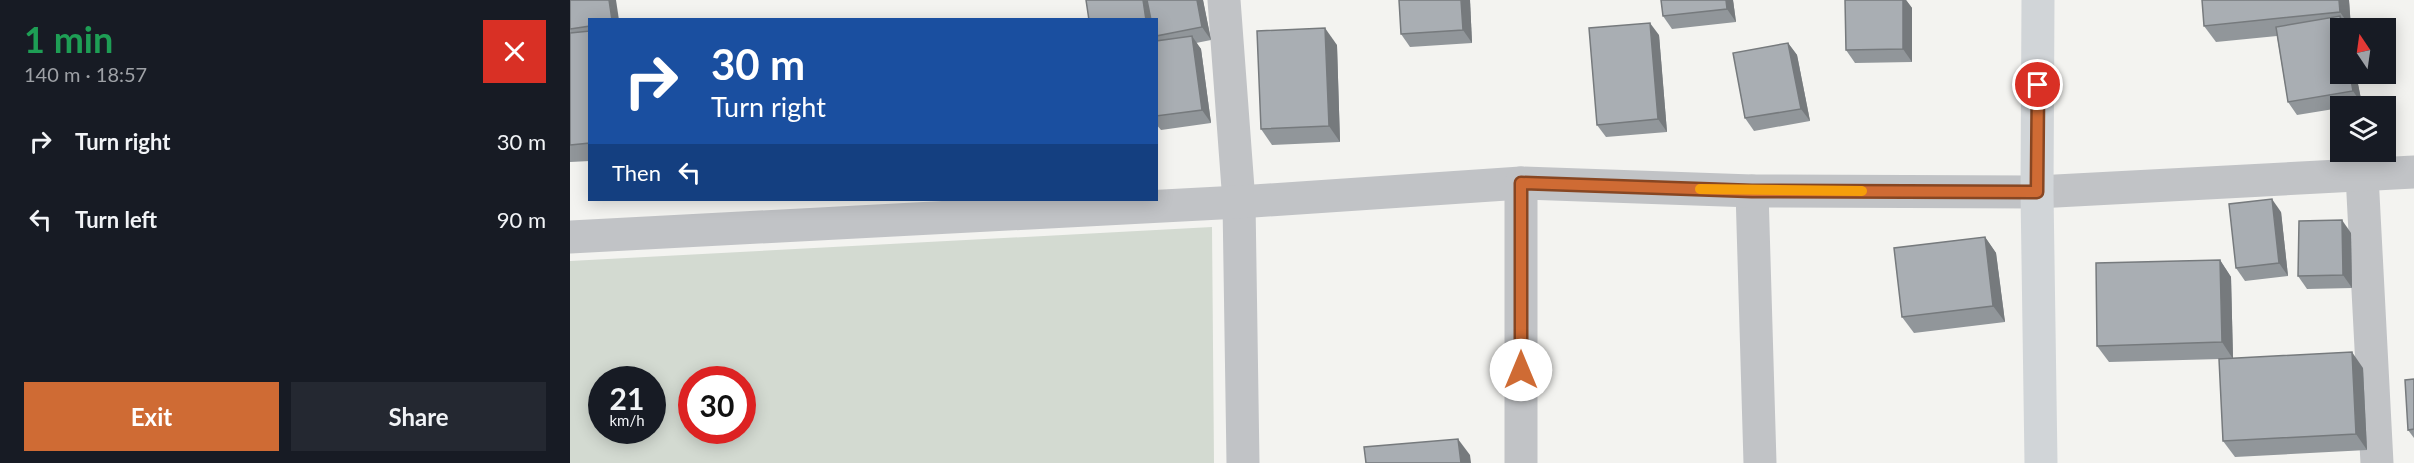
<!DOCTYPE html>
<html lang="en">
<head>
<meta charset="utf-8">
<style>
	:root { --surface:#171b24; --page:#242831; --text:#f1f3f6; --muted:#9ea1a6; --accent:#cf6b34 }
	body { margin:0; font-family:Lato,sans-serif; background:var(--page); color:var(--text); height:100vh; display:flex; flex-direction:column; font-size:22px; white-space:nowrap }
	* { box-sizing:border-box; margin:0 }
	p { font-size:20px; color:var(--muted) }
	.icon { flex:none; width:33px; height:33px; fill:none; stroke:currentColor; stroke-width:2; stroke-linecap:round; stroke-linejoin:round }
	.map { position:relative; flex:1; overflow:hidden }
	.details { display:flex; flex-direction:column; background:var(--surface); width:570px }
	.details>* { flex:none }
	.top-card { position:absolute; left:18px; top:18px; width:570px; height:183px; border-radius:0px; box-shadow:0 3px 15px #0003; background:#1a4fa0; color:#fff; overflow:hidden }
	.needle { width:39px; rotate:347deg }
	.controls { position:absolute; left:1760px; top:18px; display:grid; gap:12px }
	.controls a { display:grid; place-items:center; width:66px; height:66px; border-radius:0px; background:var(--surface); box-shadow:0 3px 15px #0003; font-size:30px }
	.speed { position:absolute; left:18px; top:366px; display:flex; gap:12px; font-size:30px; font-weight:700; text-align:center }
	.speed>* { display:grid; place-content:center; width:78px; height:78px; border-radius:50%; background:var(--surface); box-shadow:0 3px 15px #0003; line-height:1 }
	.speed small { font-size:15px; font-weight:400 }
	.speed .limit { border:9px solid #d22; background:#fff; color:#111 }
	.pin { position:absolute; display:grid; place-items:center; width:51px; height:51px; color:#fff; margin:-26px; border:3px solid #fff; border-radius:50%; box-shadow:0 2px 6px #0007 }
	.me { position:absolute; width:66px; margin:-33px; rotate:0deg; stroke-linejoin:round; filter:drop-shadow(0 0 4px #0008) }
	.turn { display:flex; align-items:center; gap:21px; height:126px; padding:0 24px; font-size:27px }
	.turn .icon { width:78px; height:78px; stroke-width:2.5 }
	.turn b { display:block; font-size:42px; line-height:51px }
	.then { display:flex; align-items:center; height:57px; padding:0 24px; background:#0003; gap:12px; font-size:22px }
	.round { display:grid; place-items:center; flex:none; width:63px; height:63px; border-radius:0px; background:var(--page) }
	.headline { display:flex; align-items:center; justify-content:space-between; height:102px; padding:0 24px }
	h1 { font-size:36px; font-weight:700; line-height:45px; color:#1e9e55 }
	.cta { display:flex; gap:12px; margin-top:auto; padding:12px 24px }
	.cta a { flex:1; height:69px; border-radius:0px; background:var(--accent); color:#fff; font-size:24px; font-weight:700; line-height:69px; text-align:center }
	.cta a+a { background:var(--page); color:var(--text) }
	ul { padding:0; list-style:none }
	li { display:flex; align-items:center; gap:18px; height:78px; padding:0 24px }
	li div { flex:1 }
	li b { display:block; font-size:22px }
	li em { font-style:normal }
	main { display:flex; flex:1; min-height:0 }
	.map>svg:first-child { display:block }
	.green { fill:#d3dad1; fill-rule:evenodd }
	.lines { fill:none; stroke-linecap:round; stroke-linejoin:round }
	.street { stroke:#c1c3c6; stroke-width:33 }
	.secondary { stroke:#d1d5d8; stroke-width:33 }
	.wall { fill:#91969a }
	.shaded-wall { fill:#767a7d }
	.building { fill:#a9aeb3; stroke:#767a7d; stroke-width:1.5 }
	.route-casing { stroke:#874622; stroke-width:15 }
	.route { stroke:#cf6b34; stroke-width:10 }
	.slow { stroke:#f59e0b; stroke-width:10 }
</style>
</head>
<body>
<main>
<section class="details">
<div class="headline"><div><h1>1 min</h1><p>140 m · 18:57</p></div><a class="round" style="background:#d93025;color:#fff"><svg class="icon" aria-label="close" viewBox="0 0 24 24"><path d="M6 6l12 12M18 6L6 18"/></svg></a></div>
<ul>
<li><svg class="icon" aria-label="right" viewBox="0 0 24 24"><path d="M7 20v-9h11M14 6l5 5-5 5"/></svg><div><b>Turn right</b></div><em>30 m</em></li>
<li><svg class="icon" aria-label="left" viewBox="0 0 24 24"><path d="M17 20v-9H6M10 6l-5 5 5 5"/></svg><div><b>Turn left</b></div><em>90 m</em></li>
</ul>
<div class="cta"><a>Exit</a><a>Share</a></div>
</section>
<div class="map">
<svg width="1844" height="463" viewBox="0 0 1844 463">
	<rect width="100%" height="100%" fill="#f3f3f0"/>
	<path class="green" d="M642 227 644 463H0V261ZM32 380H82V430H32ZM122 380H172V430H122Z"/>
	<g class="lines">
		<g class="street">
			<path d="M654 0 669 202 673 463"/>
			<path d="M1792 175 1807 463"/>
			<path d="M1182 191 1190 463"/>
			<path d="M0 237 669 202 951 183 1182 191 1467 192 1844 172"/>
			<path d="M951 463V183"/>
		</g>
		<path class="secondary" d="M1468 0 1467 192 1471 463"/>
	</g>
	<g class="wall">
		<path d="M0 0 20 20V161L0 162Z"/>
		<path d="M516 0H633L641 40 626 43 631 49 641 123 591 130 586 124V41H587L586 40V20Z"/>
		<path d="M900 0 902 43 840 47 831 34Z"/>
		<path d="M1091 0H1163L1166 22 1102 29 1093 16Z"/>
		<path d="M1275 0H1336L1342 8V62L1285 63 1276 50Z"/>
		<path d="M1632 0H1779L1781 28H1770V74H1786L1792 104 1778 106H1770V108L1727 115 1718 102 1707 36 1646 42 1634 26Z"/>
		<path d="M1089 35 1097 132 1036 137 1027 125Z"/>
		<path d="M1218 43 1227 55 1240 121 1184 131 1175 118Z"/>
		<path d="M767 45 770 142 702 145 691 129Z"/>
		<path d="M1711 212 1718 276 1675 281 1666 268Z"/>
		<path d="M1781 233 1782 288 1737 289 1728 276Z"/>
		<path d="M1415 237 1426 253 1435 322 1344 333 1332 317Z"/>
		<path d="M1650 260 1661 277 1663 358 1793 368 1797 450 1665 457 1653 441 1650 359 1539 362 1527 346Z"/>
		<path d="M1844 379V438L1838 430Z"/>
	</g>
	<g class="shaded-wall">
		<path d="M39 0H46L49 20H42Z"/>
		<path d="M573 0H580L583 20H576Z"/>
		<path d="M627 0H633L641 40 632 27Z"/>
		<path d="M891 0H900L902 43 893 30Z"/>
		<path d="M1156 0H1163L1166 22 1157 9Z"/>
		<path d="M1333 0H1336L1342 8V62L1333 49Z"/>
		<path d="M1769 0H1779L1781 28 1770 12Z"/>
		<path d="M1770 16 1779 28H1772Z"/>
		<path d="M1080 23 1089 35 1097 132 1088 119Z"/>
		<path d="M755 28 767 45 770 142 759 126Z"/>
		<path d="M622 36 631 49 641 123 632 110Z"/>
		<path d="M1218 43 1227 55 1240 121 1231 109Z"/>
		<path d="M1780 74H1786L1792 104 1783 91Z"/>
		<path d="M1702 199 1711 212 1718 276 1709 263Z"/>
		<path d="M1772 220 1781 233 1782 288 1773 275Z"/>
		<path d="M1415 237 1426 253 1435 322 1423 306Z"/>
		<path d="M1650 260 1661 277 1663 359 1652 342Z"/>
		<path d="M1782 352 1793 368 1797 450 1786 434Z"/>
		<path d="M888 439 900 455 901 463H891Z"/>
	</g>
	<g class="building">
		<path d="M0 0H39L42 20H20V26L0 29Z"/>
		<path d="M516 0H573L576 20H519Z"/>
		<path d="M577 0H627L632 27 586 36V20H581Z"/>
		<path d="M829 0H891L893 30 831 34Z"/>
		<path d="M1091 0H1156L1157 9 1093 16Z"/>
		<path d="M1275 0H1333V49L1276 50Z"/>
		<path d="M1632 0H1769L1770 12 1634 26Z"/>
		<path d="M1770 16 1772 28H1770V74H1780L1783 91 1718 102 1706 27Z"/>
		<path d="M1080 23 1088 119 1027 125 1019 28Z"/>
		<path d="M755 28 759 126 691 129 687 31Z"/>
		<path d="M20 31V143L0 145V33Z"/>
		<path d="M622 36 632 110 586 116V41Z"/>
		<path d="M1218 43 1231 109 1175 118 1163 53Z"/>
		<path d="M1702 199 1709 263 1666 268 1659 204Z"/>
		<path d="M1772 220 1773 275 1728 276 1729 221Z"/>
		<path d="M1415 237 1423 306 1332 317 1324 248Z"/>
		<path d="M1650 260 1652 342 1527 346 1526 263Z"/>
		<path d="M1782 352 1786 434 1653 441 1649 359Z"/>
		<path d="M1844 379V429L1838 430 1835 380Z"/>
		<path d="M888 439 891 463H796L794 447Z"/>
	</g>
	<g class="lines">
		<g class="route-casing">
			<path id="route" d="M951 370V183L1182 191 1467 192 1468 85"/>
		</g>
		<use href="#route" class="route"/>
		<path class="slow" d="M1130 189 1292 191"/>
	</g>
</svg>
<div class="controls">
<a><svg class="needle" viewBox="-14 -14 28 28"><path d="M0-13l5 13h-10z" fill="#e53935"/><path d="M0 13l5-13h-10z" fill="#9ea1a6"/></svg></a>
<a><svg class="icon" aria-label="layers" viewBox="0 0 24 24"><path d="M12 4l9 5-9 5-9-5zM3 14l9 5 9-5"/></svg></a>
</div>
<div class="speed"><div>21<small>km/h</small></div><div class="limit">30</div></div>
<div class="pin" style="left:1468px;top:85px;background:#d93025"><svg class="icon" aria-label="arrive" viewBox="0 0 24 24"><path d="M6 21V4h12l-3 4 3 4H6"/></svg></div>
<svg class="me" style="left:951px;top:370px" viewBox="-20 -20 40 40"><circle r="19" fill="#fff"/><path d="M0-13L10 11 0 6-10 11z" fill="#cf6b34"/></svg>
<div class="top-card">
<div class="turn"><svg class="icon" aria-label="right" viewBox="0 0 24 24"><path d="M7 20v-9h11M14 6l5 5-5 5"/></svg><div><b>30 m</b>Turn right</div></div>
<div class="then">Then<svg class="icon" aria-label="left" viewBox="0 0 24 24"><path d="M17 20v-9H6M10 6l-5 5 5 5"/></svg></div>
</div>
</div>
</main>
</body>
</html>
